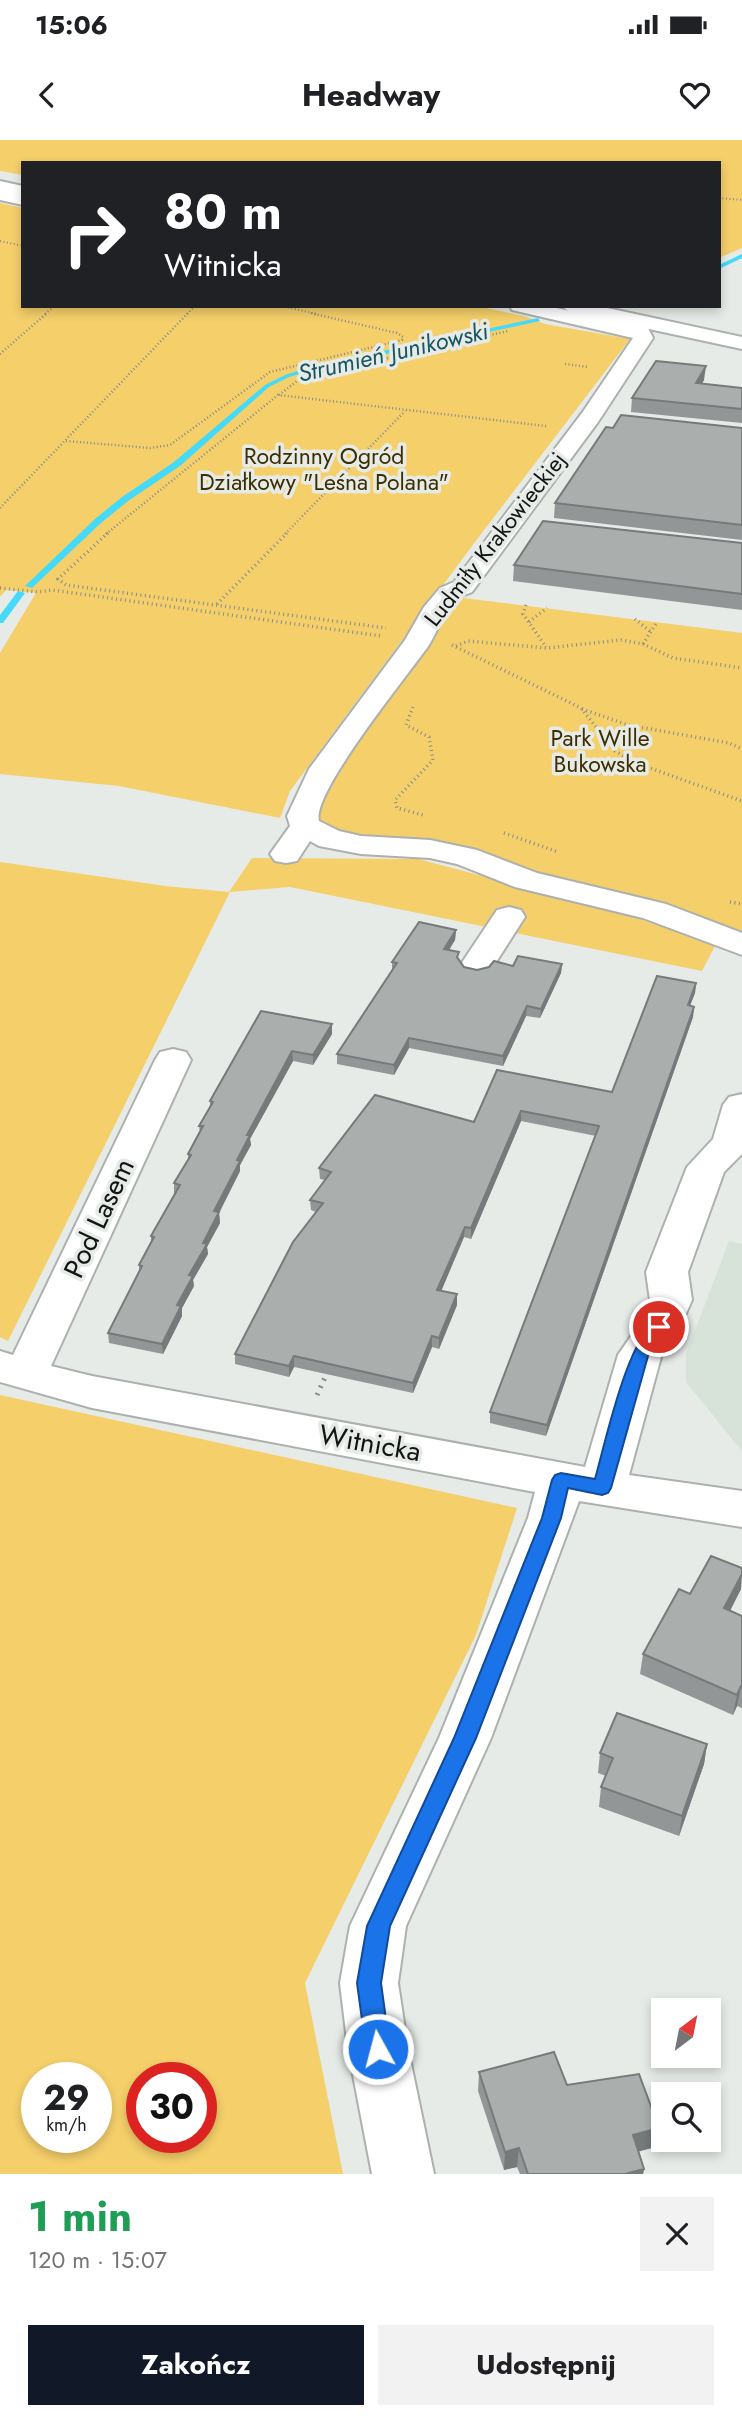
<!DOCTYPE html>
<html lang="pl">
<head>
<meta charset="utf-8">
<style>
	:root { --surface:#fff; --page:#f2f2f2; --text:#202124; --muted:#757577; --accent:#111827 }
	body { margin:0; font-family:Jost,sans-serif; background:var(--page); color:var(--text); height:100vh; display:flex; flex-direction:column; font-size:26px; white-space:nowrap }
	* { box-sizing:border-box; margin:0 }
	p { font-size:23px; color:var(--muted) }
	.icon { flex:none; width:38px; height:38px; fill:none; stroke:currentColor; stroke-width:2; stroke-linecap:round; stroke-linejoin:round }
	.map { position:relative; height:2034px; overflow:hidden }
	.side { display:flex; flex-direction:column; background:var(--surface); flex:1 }
	.side>* { flex:none }
	.top-card { position:absolute; left:21px; top:21px; width:700px; height:147px; border-radius:0px; box-shadow:0 4px 10px #0003; background:#202124; color:#fff; overflow:hidden }
	.needle { width:46px; rotate:32deg }
	.controls { position:absolute; left:651px; top:1858px; display:grid; gap:14px }
	.controls a { display:grid; place-items:center; width:70px; height:70px; border-radius:0px; background:var(--surface); box-shadow:0 4px 10px #0003; font-size:35px }
	.speed { position:absolute; left:21px; top:1922px; display:flex; gap:14px; font-size:35px; font-weight:700; text-align:center }
	.speed>* { display:grid; place-content:center; width:91px; height:91px; border-radius:50%; background:var(--surface); box-shadow:0 4px 10px #0003; line-height:1 }
	.speed small { font-size:18px; font-weight:400 }
	.speed .limit { border:10px solid #d22; background:#fff; color:#111 }
	.pin { position:absolute; display:grid; place-items:center; width:60px; height:60px; color:#fff; margin:-30px; border:4px solid #fff; border-radius:50%; box-shadow:0 2px 7px #0007 }
	.me { position:absolute; width:77px; margin:-38px; rotate:353deg; stroke-linejoin:round; filter:drop-shadow(0 0 5px #0008) }
	.turn { display:flex; align-items:center; gap:24px; height:147px; padding:0 28px; font-size:32px }
	.turn .icon { width:91px; height:91px; stroke-width:2.5 }
	.turn b { display:block; font-size:49px; line-height:60px }
	.round { display:grid; place-items:center; flex:none; width:74px; height:74px; border-radius:0px; background:var(--page) }
	.head { display:flex; align-items:center; justify-content:space-between; height:119px; padding:0 28px }
	h1 { font-size:42px; font-weight:700; line-height:52px; color:#1e9e55 }
	.primary-button { display:flex; gap:14px; margin-top:auto; padding:14px 28px }
	.primary-button a { flex:1; height:80px; border-radius:0px; background:var(--accent); color:#fff; font-size:28px; font-weight:700; line-height:80px; text-align:center }
	.primary-button a+a { background:var(--page); color:var(--text) }
	.status { display:flex; justify-content:space-between; align-items:center; height:49px; padding:0 35px; background:var(--surface); direction:ltr }
	.status svg { height:19px; fill:currentColor }
	header { display:flex; justify-content:space-between; align-items:center; height:91px; padding:0 28px; background:var(--surface); font-size:32px; font-weight:700 }
	.map>svg:first-child { display:block }
	.built { fill:#d7e2d9 }
	.green { fill:#f4cf6a; fill-rule:evenodd }
	.lines { fill:none; stroke-linecap:round; stroke-linejoin:round }
	.stream { fill:#45dafa; fill-rule:evenodd }
	.minor-casing { stroke:#adb1ae; stroke-width:4 }
	.major-casing { stroke:#adb1ae; stroke-width:4 }
	.path-far3 { stroke:#8a8d8b; stroke-width:2; stroke-dasharray:1 2.5; stroke-linecap:butt }
	.path-far2 { stroke:#8a8d8b; stroke-width:2.5; stroke-dasharray:1 2.5; stroke-linecap:butt }
	.path-far1 { stroke:#8a8d8b; stroke-width:3.5; stroke-dasharray:1 3.5; stroke-linecap:butt }
	.path { stroke:#8a8d8b; stroke-width:5; stroke-dasharray:2 6; stroke-linecap:butt }
	.minor { fill:#fff; fill-rule:evenodd }
	.major { fill:#fff; fill-rule:evenodd }
	.wall { fill:#929696 }
	.shaded-wall { fill:#777a7a }
	.building { fill:#aaafae; stroke:#777a7a; stroke-width:2 }
	.route { fill:#1a73e8; stroke:#114b97; stroke-width:2 }
	.labels { text-anchor:middle; dominant-baseline:central; stroke-width:7; stroke-linejoin:round; paint-order:stroke }
	.far-park-label { font-size:23px; fill:#3d2e00; stroke:#e6ebe7 }
	.far-street-label { font-size:23px; fill:#131514; stroke:#e6ebe7 }
	.far-water-label { font-size:24px; font-style:italic; fill:#185562; stroke:#e6ebe7 }
	.street-label { font-size:28px; fill:#131514; stroke:#e6ebe7 }
</style>
</head>
<body>
<div class="status"><b>15:06</b><svg viewBox="0 0 49 12"><path d="M0 12V9h3v3zM5 12V6h3v6zM10 12V3h3v9zM15 12V0h3v12zM26 1h20v11H26zM47 4h2v5h-2z"/></svg></div>
<header><svg class="icon" aria-label="back" viewBox="0 0 24 24"><path d="M15 5l-7 7 7 7"/></svg>Headway<svg class="icon" aria-label="heart" viewBox="0 0 24 24"><path d="M12 20l-8-8c-3-5 5-10 8-4 3-6 11-1 8 4z"/></svg></header>
<div class="map">
<svg width="742" height="2034" viewBox="0 0 742 2034">
	<rect width="100%" height="100%" fill="#e6ebe7"/>
	<path class="built" d="M729 1101 742 1104V1311L686 1242V1214Z"/>
	<g class="green">
		<path d="M0 0H742V108L719 118V23H23V35L0 31Z"/>
		<path d="M0 63 23 68V166H476L524 176 545 184 630 199 475 402 290 651 280 678 119 646 0 634V513L36 453 6 450 0 457Z"/>
		<path d="M456 457 742 493V794L349 697 320 683 311 666Z"/>
		<path d="M252 718 418 719 612 770 716 804 702 831 290 747 230 752 8 1201 0 1197V722L165 746 229 752Z"/>
		<path d="M0 1255 517 1368 476 1495 305 1843 343 2034H0ZM37 1937H96V1997H37ZM142 1937H201V1997H142Z"/>
	</g>
	<g class="lines">
		<g class="stream">
			<path d="M742 114V118L719 129V125Z"/>
			<path d="M538 178 540 181 317 229 289 237 269 247 180 326 128 361 101 383 32 448 25 446 95 379 122 357 174 322 265 245 285 235 316 225Z"/>
			<path d="M18 451 25 453 3 483H0V475Z"/>
		</g>
		<g class="minor-casing">
			<g id="minor">
				<path d="M0 50 23 55V65L0 60Z"/>
				<path d="M510 166H547L641 186 648 188 653 198 598 282 472 452C467 454 461 456 457 459 444 471 438 490 429 505 409 534 311 653 319 681L339 691 361 696 430 700 477 710 537 733 666 764 742 793V815L643 778 515 747 457 724 430 718 361 714 319 706 310 701 297 721 286 723 275 721 270 714 290 686 287 676 309 629 405 500 424 467 440 448 454 442 582 273 633 198 512 170Z"/>
				<path d="M509 767 521 770 525 777 493 827 488 834 476 837 464 834 459 827 497 770Z"/>
				<path d="M173 909 186 912 191 920 51 1226 92 1236 585 1327 618 1215 640 1183 650 1160 646 1132 687 1027 713 999 723 965 729 957 742 954V1014L724 1032 688 1132 692 1160 680 1187 661 1217 629 1335 742 1351V1387L579 1361 491 1598 406 1786 398 1843 408 1909 434 2034H372L348 1909 340 1843 350 1786 439 1598 528 1378 535 1352 92 1268 0 1242V1211L13 1215 155 920 160 912Z"/>
			</g>
		</g>
		<g class="major-casing">
			<g id="major">
				<path d="M0 41 23 46V56L0 51Z"/>
				<path d="M561 166H598L742 197V209L570 172Z"/>
			</g>
		</g>
		<g class="path-far3">
			<path d="M719 58 742 60"/>
			<path d="M0 101 23 106"/>
			<path d="M281 166 317 174"/>
			<path d="M45 174 55 166"/>
			<path d="M187 174 195 166"/>
		</g>
		<g class="path-far2">
			<path d="M0 214 47 173"/>
			<path d="M565 224 588 227"/>
			<path d="M279 255 297 241 316 234 508 191"/>
			<path d="M66 301 150 308 170 305 270 232 402 200 403 197 397 193 310 173"/>
			<path d="M0 368 188 173"/>
			<path d="M106 394 278 255 546 286"/>
			<path d="M285 394 405 271"/>
		</g>
		<g class="path-far1">
			<path d="M108 393 58 439 66 445 386 488"/>
			<path d="M0 448 38 452 52 450 381 496"/>
			<path d="M217 464 287 393"/>
			<path d="M526 465 523 474 546 507"/>
			<path d="M635 479 651 492"/>
			<path d="M529 482 547 468"/>
			<path d="M643 504 657 482"/>
			<path d="M452 505 581 568 615 611 636 623 742 661"/>
			<path d="M456 506 468 501 547 508 621 500 643 504 673 518 742 528"/>
			<path d="M413 567 406 585 429 597 433 620 395 660 397 668 423 675"/>
			<path d="M582 569 628 585 729 603 742 609"/>
			<path d="M504 693 558 712"/>
			<path d="M730 762 742 764"/>
		</g>
		<path class="path" d="M317 1255 328 1231"/>
		<use href="#minor" class="minor"/>
		<use href="#major" class="major"/>
	</g>
	<g class="wall">
		<path d="M704 240 702 243 742 248V283L631 272 632 258Z"/>
		<path d="M613 288H742V400L554 378 555 363Z"/>
		<path d="M742 403V470L513 441 514 425Z"/>
		<path d="M456 790 455 800 449 810 464 827 477 830 513 826 562 824 561 833 540 878 526 876 503 926 409 908 394 935 337 924V914L392 831V822Z"/>
		<path d="M696 843 695 853 690 866 694 867 693 877 546 1296 490 1283V1272L596 996 521 981 471 1099 464 1097 441 1151 457 1154V1165L439 1209 432 1207 413 1253 294 1227 289 1237 235 1224V1214L316 1072 311 1070 310 1060 325 1040 320 1039 319 1028 474 982 497 930 612 952Z"/>
		<path d="M332 884V894L313 925 293 921 250 999 251 1005 240 1025V1031L219 1073 220 1083 207 1107 208 1114 193 1140 194 1146 182 1168V1176L163 1214 109 1203 108 1193 139 1132V1125L151 1103V1096L174 1054V1043L188 1019V1014L200 993 199 986 210 967V961Z"/>
		<path d="M741 1449 730 1471 742 1476V1568L737 1566 733 1575 640 1534 643 1514 690 1454Z"/>
		<path d="M707 1604 704 1624 679 1696 599 1667 601 1647 606 1636 598 1633 600 1613Z"/>
		<path d="M479 1932 567 1945 655 2007 639 2011 644 2029 643 2034H520L517 2027 504 2030 478 1951Z"/>
	</g>
	<g class="shaded-wall">
		<path d="M706 226 704 240 695 256 696 243Z"/>
		<path d="M456 790 455 800 444 818V809Z"/>
		<path d="M562 824 561 833 540 878 541 869Z"/>
		<path d="M696 843 695 853 686 875 688 865Z"/>
		<path d="M527 866 526 876 503 926V916Z"/>
		<path d="M694 867 693 877 546 1296 547 1285Z"/>
		<path d="M332 884V894L313 925V915Z"/>
		<path d="M409 898V908L394 935V925Z"/>
		<path d="M292 911 293 921 250 999 251 1005 240 1025V1031L219 1073 220 1083 207 1107 208 1114 193 1140 194 1146 182 1168V1176L163 1214 162 1204 203 1103 214 1071 247 995Z"/>
		<path d="M521 971V981L471 1099V1088Z"/>
		<path d="M465 1087 464 1097 437 1161V1150Z"/>
		<path d="M457 1154V1165L439 1209V1198Z"/>
		<path d="M432 1196V1207L413 1253V1243Z"/>
		<path d="M294 1216V1227L289 1237V1226Z"/>
		<path d="M742 1434 741 1449 721 1488 724 1468Z"/>
		<path d="M741 1546 737 1566 733 1575 737 1555Z"/>
		<path d="M707 1604 704 1624 679 1696 682 1676Z"/>
		<path d="M659 1988 655 2007 630 2014 633 1995Z"/>
		<path d="M519 2008 517 2027 504 2030 505 2012Z"/>
		<path d="M644 2029 643 2034H625Z"/>
	</g>
	<g class="building">
		<path d="M656 221 706 226 696 243 742 248V269L632 258Z"/>
		<path d="M621 275 742 288V385L555 363 606 287 613 288Z"/>
		<path d="M543 381 742 403V454L514 425Z"/>
		<path d="M419 782 456 790 444 809 459 812 457 817 464 827 477 830 489 827 494 821 513 826 518 816 562 824 541 869 527 866 503 916 409 898 394 925 337 914 397 823 392 822Z"/>
		<path d="M657 836 696 843 688 865 694 867 547 1285 490 1272 599 986 521 971 471 1088 465 1087 437 1150 457 1154 439 1198 432 1196 413 1243 294 1216 289 1226 235 1214 293 1102 323 1063 310 1060 331 1032 319 1028 375 955 474 982 497 930 612 952Z"/>
		<path d="M261 871 332 884 313 915 292 911 247 995H250L237 1020 240 1021 214 1071 219 1072 203 1103 207 1104 189 1135 193 1136 177 1165 181 1166 162 1204 108 1193 142 1126 139 1125 154 1097 151 1096 180 1045 174 1043 191 1015 188 1014 203 986H199L213 962 210 961Z"/>
		<path d="M711 1416 742 1428V1434L724 1468 742 1476V1546H741L737 1555 643 1514 679 1449 690 1454Z"/>
		<path d="M617 1573 707 1604 682 1676 601 1647 613 1618 600 1613Z"/>
		<path d="M554 1912 567 1945 639 1934 659 1988 633 1995 644 2029 625 2034H528L519 2008 505 2012 479 1932Z"/>
	</g>
	<path class="route" d="M659 1181 668 1187 648 1216 611 1348 608 1353 602 1355 568 1348 561 1378 476 1598 390 1786 381 1843 390 1909 387 1918 378 1921 369 1918 366 1909 357 1843 367 1786 454 1598 542 1378 552 1340 555 1335 561 1333 595 1339C604 1308 629 1190 659 1181Z"/>
	<g class="labels">
		<g class="far-park-label">
			<text x="324" y="316">Rodzinny Ogród<tspan x="324" dy="26">Działkowy "Leśna Polana"</tspan></text>
			<text x="600" y="598">Park Wille<tspan x="600" dy="26">Bukowska</tspan></text>
		</g>
		<g class="far-street-label">
			<text transform="translate(495 399) rotate(-52)">Ludmiły Krakowieckiej</text>
		</g>
		<g class="far-water-label">
			<text transform="translate(393 212) rotate(-13)">Strumień Junikowski</text>
		</g>
		<g class="street-label">
			<text transform="translate(99 1078) rotate(-65)">Pod Lasem</text>
			<text transform="translate(370 1303) rotate(10)">Witnicka</text>
		</g>
	</g>
</svg>
<div class="controls">
<a><svg class="needle" viewBox="-14 -14 28 28"><path d="M0-13l5 13h-10z" fill="#e53935"/><path d="M0 13l5-13h-10z" fill="#757577"/></svg></a>
<a><svg class="icon" aria-label="search" viewBox="0 0 24 24"><circle cx="10" cy="10" r="6"/><path d="M15 15l6 6"/></svg></a>
</div>
<div class="speed"><div>29<small>km/h</small></div><div class="limit">30</div></div>
<div class="pin" style="left:659px;top:1187px;background:#d93025"><svg class="icon" aria-label="arrive" viewBox="0 0 24 24"><path d="M6 21V4h12l-3 4 3 4H6"/></svg></div>
<svg class="me" style="left:378px;top:1909px" viewBox="-20 -20 40 40"><circle r="17" fill="#1a73e8" stroke="#fff" stroke-width="3"/><path d="M0-11L8 9 0 5-8 9z" fill="#fff"/></svg>
<div class="top-card">
<div class="turn"><svg class="icon" aria-label="right" viewBox="0 0 24 24"><path d="M7 20v-9h11M14 6l5 5-5 5"/></svg><div><b>80 m</b>Witnicka</div></div>
</div>
</div>
<section class="side">
<div class="head"><div><h1>1 min</h1><p>120 m · 15:07</p></div><a class="round"><svg class="icon" aria-label="close" viewBox="0 0 24 24"><path d="M6 6l12 12M18 6L6 18"/></svg></a></div>
<div class="primary-button"><a>Zakończ</a><a>Udostępnij</a></div>
</section>
</body>
</html>
